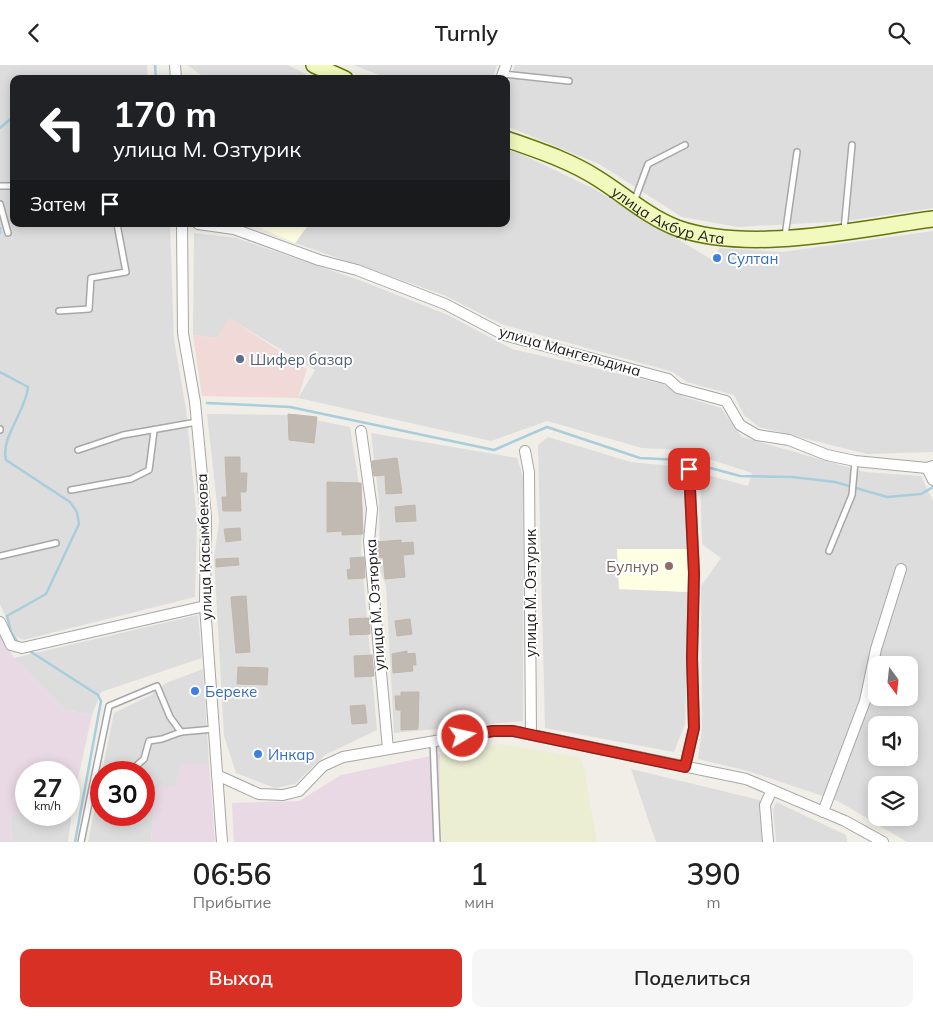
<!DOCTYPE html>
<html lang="ru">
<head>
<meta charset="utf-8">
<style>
	:root { --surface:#fff; --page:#f6f6f6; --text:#222; --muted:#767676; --accent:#d93025 }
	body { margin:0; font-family:Mulish,sans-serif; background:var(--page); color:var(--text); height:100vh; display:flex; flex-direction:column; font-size:19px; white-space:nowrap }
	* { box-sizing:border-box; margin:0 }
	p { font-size:16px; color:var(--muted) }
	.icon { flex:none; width:28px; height:28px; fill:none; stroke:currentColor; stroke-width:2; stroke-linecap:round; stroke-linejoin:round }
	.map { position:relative; height:777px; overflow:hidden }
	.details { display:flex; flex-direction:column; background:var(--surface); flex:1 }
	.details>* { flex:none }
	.guide { position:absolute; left:10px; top:10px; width:500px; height:152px; border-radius:10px; box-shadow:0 2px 12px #0003; background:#202124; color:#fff; overflow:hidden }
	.needle { width:32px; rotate:165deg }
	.fabs { position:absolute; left:868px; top:591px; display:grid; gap:10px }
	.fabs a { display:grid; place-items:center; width:50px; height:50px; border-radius:10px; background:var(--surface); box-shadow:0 2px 12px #0003; font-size:25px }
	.speed { position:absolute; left:15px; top:696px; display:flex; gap:10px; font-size:25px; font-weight:700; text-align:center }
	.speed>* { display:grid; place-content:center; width:65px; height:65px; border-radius:50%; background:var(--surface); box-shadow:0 2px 12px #0003; line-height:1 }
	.speed small { font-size:12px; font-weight:400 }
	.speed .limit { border:8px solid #d22; background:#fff; color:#111 }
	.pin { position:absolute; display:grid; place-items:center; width:42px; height:42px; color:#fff; margin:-21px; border-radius:10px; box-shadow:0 2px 8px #0006 }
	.me { position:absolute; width:55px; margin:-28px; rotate:81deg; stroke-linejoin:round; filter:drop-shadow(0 0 4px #0008) }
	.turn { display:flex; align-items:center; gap:18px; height:105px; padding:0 20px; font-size:22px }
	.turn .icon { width:65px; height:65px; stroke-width:2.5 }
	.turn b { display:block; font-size:35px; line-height:42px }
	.then { display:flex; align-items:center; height:48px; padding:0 20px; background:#0003; gap:10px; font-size:19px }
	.eta { display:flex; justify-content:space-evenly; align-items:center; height:85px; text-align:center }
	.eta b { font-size:30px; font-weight:600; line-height:35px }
	.action { display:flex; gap:10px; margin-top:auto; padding:10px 20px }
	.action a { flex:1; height:58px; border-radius:10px; background:var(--accent); color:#fff; font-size:20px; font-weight:600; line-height:58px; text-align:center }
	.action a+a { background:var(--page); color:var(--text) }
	header { display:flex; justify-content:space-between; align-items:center; height:65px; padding:0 20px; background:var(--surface); font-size:22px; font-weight:600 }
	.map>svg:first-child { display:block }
	.residential { fill:#dedddd; fill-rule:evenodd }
	.commercial { fill:#f1d9d7 }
	.industrial { fill:#e9d9e5 }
	.education { fill:#fdfee2 }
	.farmland { fill:#ebeed3 }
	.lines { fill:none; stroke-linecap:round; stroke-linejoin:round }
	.stream { stroke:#a8cddd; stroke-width:2.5 }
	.building { fill:#c1bab3; stroke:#c2b6a9 }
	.lane-casing { stroke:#a7a7a7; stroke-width:8 }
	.street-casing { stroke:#a7a7a7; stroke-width:12 }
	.secondary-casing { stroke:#647707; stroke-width:18 }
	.lane { stroke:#fff; stroke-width:5 }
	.street { stroke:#fff; stroke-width:10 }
	.secondary { stroke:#f2f9bd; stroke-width:15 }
	.route-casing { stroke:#8d1f18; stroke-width:12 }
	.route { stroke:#d93025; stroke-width:9 }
	.shop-dot { fill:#3f7fe0; stroke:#fff; stroke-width:2 }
	.service-dot { fill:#5c6f8a; stroke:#fff; stroke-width:2 }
	.education-dot { fill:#8d6e63; stroke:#fff; stroke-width:2 }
	.labels { text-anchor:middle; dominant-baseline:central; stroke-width:4; stroke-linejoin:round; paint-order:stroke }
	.street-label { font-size:15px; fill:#202020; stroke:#fff }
	.shop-label { font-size:15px; fill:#366cbe; stroke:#fff; text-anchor:start }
	.service-label { font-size:15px; fill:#4e5e75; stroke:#fff; text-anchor:start }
	.education-label { font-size:15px; fill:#785e54; stroke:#fff; text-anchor:end }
</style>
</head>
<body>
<header><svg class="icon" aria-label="back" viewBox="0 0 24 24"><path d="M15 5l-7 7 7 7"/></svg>Turnly<svg class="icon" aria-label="search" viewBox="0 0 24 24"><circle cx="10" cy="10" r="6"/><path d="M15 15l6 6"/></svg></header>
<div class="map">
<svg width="933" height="777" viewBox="0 0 933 777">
	<rect width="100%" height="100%" fill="#f0eee7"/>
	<g class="residential">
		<path d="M0 0H147L148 14H14V159H170L174 275 186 344 197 456 195 532 23 575 14 570 0 539Z"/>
		<path d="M187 0H288L306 9 304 14H207Z"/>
		<path d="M354 0H497L492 14H389Z"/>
		<path d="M515 0H933V143L846 156 738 162 682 152 599 99 506 61V24Z"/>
		<path d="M506 85 521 89 594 124 714 196 719 183 783 187 933 166V387L867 389 759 362 744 350 734 330 687 317 673 307 501 259 444 230 295 178 309 159H506Z"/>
		<path d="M194 168 236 173 359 215 448 250 512 284 663 319 684 332 721 343 742 372 865 407 921 411 933 436V777H907L838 736 748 706 698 694 702 663 701 521 721 493 702 479 700 408 748 421 752 408 681 385 642 383 547 356 491 376 298 333 315 305 230 254 218 273 193 270ZM876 600H909V632H876ZM876 660H909V692H876ZM876 720H909V752H876Z"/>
		<path d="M207 349 290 350 350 362 363 445 361 487 377 665 325 690 295 719 275 723 236 708 224 671 214 492 219 457Z"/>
		<path d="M371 368 517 393 523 411V656L394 668 386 521 380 505 379 436Z"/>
		<path d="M548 372 631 397 681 402 689 484H618L619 524 689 527 685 659 674 687 545 663 538 380Z"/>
		<path d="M198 550 202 593 101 627 92 650 65 645 14 593Z"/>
		<path d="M203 604 209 699H181L176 722H155L151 777H88L101 712V750H144V708L102 707 114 648 151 630 166 618Z"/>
		<path d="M631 704 760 735 762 777H656Z"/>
		<path d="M74 731 68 777H12L10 750 26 746V750H69V733Z"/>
		<path d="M776 737 846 770 847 777H776L773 745Z"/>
	</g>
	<path class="commercial" d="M229 253 307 304 298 333 202 331 193 270 218 273Z"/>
	<g class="industrial">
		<path d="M0 569 14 593 65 645 92 650 74 731 69 733V708H26V746L10 750 12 777H0Z"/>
		<path d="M440 689 439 777H234L232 738 299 736 341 710Z"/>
		<path d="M181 699H209L215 777H151L155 722H176Z"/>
	</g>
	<g class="education">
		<path d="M252 159H309L295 178Z"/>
		<path d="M617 484H689V527L619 524Z"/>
	</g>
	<path class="farmland" d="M502 679 582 693 597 777H439L440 689Z"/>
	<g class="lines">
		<g class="stream">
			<path d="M155 0 156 14"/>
			<path d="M0 63 14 51"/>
			<path d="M0 163V168"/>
			<path d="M0 307 28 322C26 346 0 373 6 395L70 437 77 447 79 459 46 529 7 551 11 567 19 579"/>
			<path d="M207 338 290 342 494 385 547 362 640 393 681 395 740 411 792 412 835 417 887 432 921 429 933 422"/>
			<path d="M28 585 98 630 101 636 75 777"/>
		</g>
	</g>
	<g class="building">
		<path d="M288 349 317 352 314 378 289 375Z"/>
		<path d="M225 392H240V408H247L246 427H240L241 446H223L222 432H227Z"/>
		<path d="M397 393 402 428 386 429 385 410 374 411 372 396Z"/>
		<path d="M327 417 361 418 363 469 342 470V466L327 467Z"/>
		<path d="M415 440 416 456 396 457 395 442Z"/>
		<path d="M240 463 241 475 226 477 224 464Z"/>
		<path d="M401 475V478L413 477 414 489 403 490 405 512 385 514 383 492 377 493 376 477Z"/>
		<path d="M364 492 365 513 348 514 347 505 351 504 350 493Z"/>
		<path d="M238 493 239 500 216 502V494Z"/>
		<path d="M246 531 250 587 236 588 231 532Z"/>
		<path d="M369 553 370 569 350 570 349 554Z"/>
		<path d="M410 554 412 569 397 571 395 556Z"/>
		<path d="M407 586V589L415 588 416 600H412L413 606 393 608 392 589Z"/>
		<path d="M372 590 374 611 355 612 354 591Z"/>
		<path d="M238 602 268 603 267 620 237 619Z"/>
		<path d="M401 627H419L418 664 401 665V645H396L395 631H401Z"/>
		<path d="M365 640 367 658 352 659 350 641Z"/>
	</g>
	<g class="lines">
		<g class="lane-casing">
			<g id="lane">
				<path d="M503 9 569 16"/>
				<path d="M0 121H14"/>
				<path d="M634 137 648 99 685 80"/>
				<path d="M0 139 8 168"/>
				<path d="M844 165 852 80"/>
				<path d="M785 171 797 87"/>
				<path d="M59 246 89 244 91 213 126 207 117 159"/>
				<path d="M0 365V364"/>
				<path d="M78 385 123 370 197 357"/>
				<path d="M71 425 131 414 149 405 154 366"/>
				<path d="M829 486 852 430 855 396"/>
				<path d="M0 491 56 478"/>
				<path d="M433 676 437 777"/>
				<path d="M128 708 144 694 149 676 162 674 181 667 214 664"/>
				<path d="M81 777 109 641 157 621 170 652 181 667"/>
			</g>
		</g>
		<g class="street-casing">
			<g id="street">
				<path d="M175 0 176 14"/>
				<path d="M501 14 506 0"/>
				<path d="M182 159 183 268 195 337 206 452 205 541 222 777"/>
				<path d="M198 159 234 164 319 195 357 205 445 239 504 270 668 314 678 323 726 336 740 360 757 370 789 375 827 390 855 396 927 403 933 401"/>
				<path d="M361 366 372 444 369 476 388 684"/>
				<path d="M525 386 529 407 531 670"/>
				<path d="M927 403 933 415"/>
				<path d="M0 557 11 580 22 583 205 541"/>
				<path d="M685 702 694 663 692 593 694 508 689 404"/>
				<path d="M217 710 259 729 283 730 299 726 323 701 343 692 493 666H513L746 714 845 756 883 777"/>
				<path d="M823 747 865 636 876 584 901 504"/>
				<path d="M768 777 765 740 772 725"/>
			</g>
		</g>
		<g class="secondary-casing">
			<g id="secondary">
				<path d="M314 0 345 14"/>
				<path id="s1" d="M506 74C537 85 569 95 597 113 623 129 648 152 677 163 751 189 857 164 933 154"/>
			</g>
		</g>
		<use href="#lane" class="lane"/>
		<use href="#street" class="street"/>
		<use href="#secondary" class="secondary"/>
	</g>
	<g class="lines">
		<g class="route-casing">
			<path id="route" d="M463 671 493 666H513L685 702 694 663 692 593 694 508 689 404"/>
		</g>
		<use href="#route" class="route"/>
	</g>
	<g class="shop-dot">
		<circle cx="717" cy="193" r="5"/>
		<circle cx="195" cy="626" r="5"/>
		<circle cx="258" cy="689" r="5"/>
	</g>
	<circle class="service-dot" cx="240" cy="294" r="5"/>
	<circle class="education-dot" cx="669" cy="501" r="5"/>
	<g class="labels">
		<g class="street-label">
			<text stroke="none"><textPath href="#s1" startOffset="181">улица Акбур Ата</textPath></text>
			<text transform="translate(570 286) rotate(16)">улица Мангельдина</text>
			<text transform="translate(204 482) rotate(-92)">улица Касымбекова</text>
			<text transform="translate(530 528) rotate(-90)">улица М. Озтурик</text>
			<text transform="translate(375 540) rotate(-94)">улица М. Озтюрка</text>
		</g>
		<g class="shop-label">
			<text x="727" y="193">Султан</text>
			<text x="205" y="626">Береке</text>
			<text x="268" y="689">Инкар</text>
		</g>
		<g class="service-label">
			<text x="250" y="294">Шифер базар</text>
		</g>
		<g class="education-label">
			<text x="659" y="501">Булнур</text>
		</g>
	</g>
</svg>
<div class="fabs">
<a><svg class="needle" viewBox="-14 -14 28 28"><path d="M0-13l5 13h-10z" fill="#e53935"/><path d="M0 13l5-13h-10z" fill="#767676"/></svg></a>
<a><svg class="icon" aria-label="sound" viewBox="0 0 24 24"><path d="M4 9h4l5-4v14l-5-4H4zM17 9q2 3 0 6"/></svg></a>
<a><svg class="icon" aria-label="layers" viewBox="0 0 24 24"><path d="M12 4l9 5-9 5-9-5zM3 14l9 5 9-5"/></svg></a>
</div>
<div class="speed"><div>27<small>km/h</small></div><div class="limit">30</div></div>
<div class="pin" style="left:689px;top:404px;background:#d93025"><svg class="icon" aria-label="arrive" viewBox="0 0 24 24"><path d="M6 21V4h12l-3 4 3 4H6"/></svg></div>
<svg class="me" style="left:463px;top:671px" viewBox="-20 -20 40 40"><circle r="17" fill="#d93025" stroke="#fff" stroke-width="3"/><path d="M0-11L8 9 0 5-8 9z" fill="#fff"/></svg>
<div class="guide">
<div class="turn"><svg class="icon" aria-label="left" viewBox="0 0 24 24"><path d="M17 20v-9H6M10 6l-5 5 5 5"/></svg><div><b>170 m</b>улица М. Озтурик</div></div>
<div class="then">Затем<svg class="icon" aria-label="arrive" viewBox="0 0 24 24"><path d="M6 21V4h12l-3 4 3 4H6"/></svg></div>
</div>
</div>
<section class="details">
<div class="eta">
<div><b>06:56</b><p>Прибытие</p></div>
<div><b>1</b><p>мин</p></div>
<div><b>390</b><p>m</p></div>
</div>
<div class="action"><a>Выход</a><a>Поделиться</a></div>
</section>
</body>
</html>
